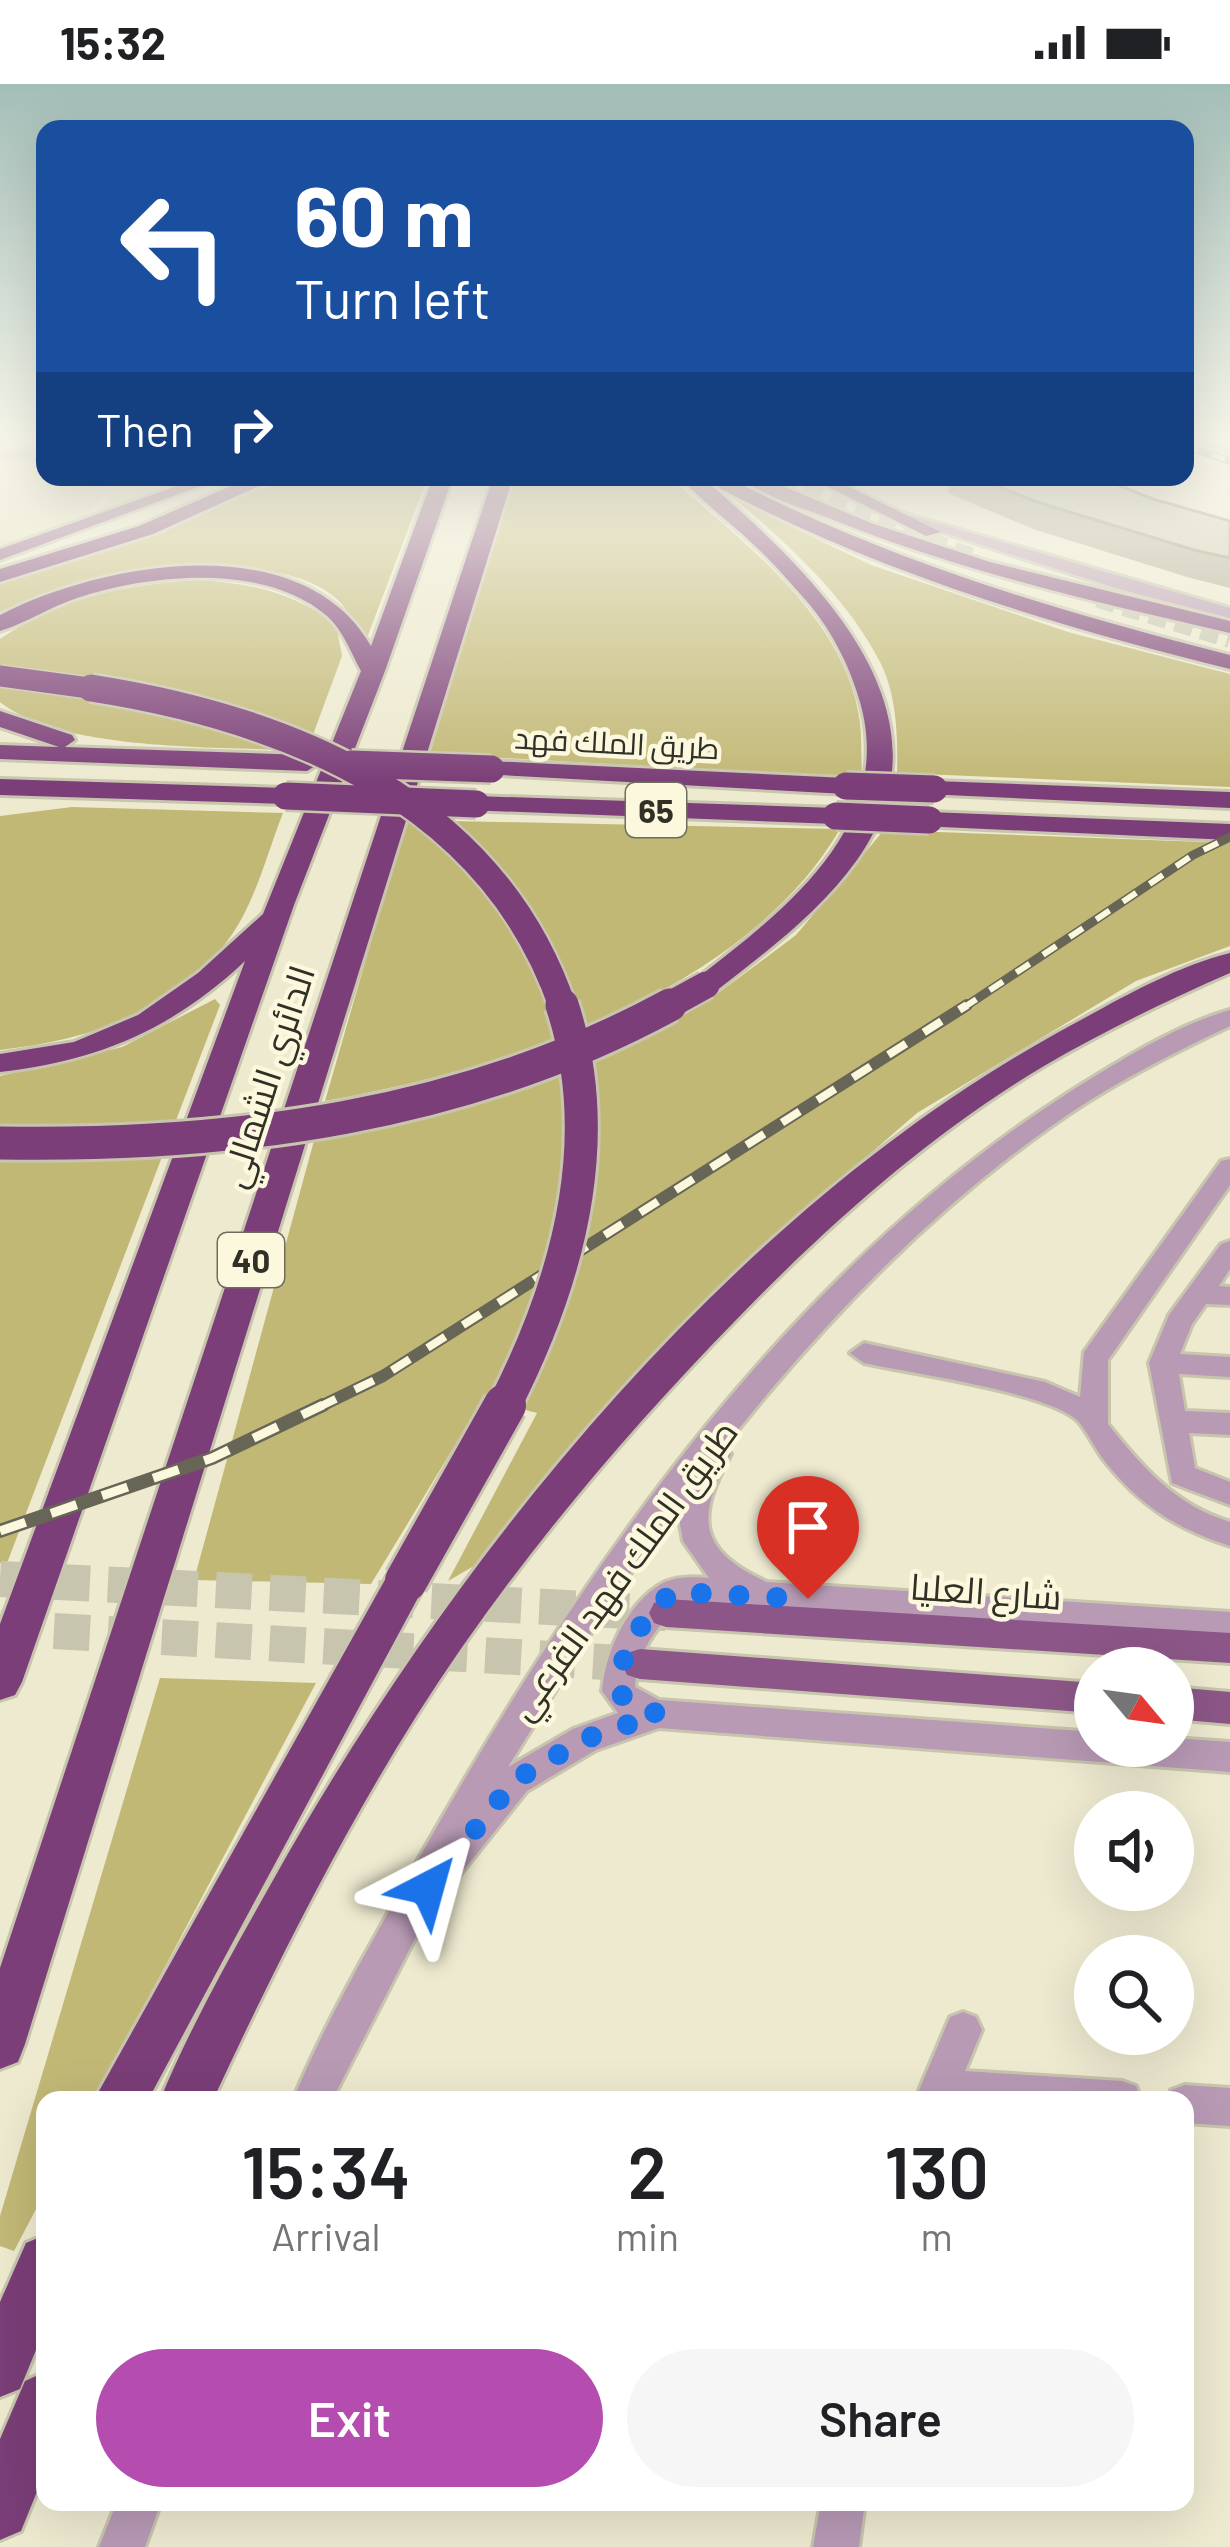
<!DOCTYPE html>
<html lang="en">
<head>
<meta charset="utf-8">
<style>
	:root { --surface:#fff; --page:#f6f6f6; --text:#202124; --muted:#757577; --accent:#b54db1 }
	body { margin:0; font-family:Barlow,Cairo,sans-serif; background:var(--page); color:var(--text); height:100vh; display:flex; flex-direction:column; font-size:45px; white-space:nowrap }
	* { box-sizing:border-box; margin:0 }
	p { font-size:39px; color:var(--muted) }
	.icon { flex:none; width:66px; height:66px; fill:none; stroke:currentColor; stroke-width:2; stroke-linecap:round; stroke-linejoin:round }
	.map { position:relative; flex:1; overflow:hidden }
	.details { position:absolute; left:36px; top:2007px; width:1158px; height:420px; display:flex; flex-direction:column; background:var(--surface); border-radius:24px; box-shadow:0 12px 48px #0002 }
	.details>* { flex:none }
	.hud { position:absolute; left:36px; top:36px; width:1158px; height:366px; border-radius:24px; box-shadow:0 12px 48px #0002; background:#1a4fa0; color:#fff; overflow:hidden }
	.needle { width:78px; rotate:119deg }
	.fabs { position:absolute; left:1074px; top:1563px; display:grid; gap:24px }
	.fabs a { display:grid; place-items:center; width:120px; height:120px; border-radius:50%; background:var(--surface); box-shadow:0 12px 48px #0002; font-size:60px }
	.pin { position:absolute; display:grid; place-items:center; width:102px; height:102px; color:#fff; margin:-123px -51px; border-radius:50% 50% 50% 0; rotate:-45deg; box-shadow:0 0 12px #0007 }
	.pin .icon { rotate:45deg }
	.me { position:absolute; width:132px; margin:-66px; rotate:39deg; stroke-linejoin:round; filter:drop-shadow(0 0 9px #0008) }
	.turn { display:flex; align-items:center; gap:42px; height:252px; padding:0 60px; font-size:54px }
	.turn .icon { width:156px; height:156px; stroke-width:2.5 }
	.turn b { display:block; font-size:84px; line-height:102px }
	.then { display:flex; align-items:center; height:114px; padding:0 60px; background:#0003; gap:24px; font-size:45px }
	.eta { display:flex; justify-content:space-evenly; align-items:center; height:204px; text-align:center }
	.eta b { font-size:72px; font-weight:600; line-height:84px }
	.primary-button { display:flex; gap:24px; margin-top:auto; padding:24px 60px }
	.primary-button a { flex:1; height:138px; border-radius:72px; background:var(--accent); color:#fff; font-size:48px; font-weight:600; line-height:138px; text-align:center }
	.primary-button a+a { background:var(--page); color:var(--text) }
	.status { display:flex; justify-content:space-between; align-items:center; height:84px; padding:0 60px; background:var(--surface); direction:ltr }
	.status svg { height:33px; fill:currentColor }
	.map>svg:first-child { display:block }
	.built { fill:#e5e1bf }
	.green { fill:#c2b876 }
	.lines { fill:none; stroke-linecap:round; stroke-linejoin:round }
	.major-tunnel-far1 { stroke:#c8c5ae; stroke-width:18; stroke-dasharray:18 9; stroke-linecap:butt }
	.major-tunnel { stroke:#c8c5ae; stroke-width:36; stroke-dasharray:36 18; stroke-linecap:butt }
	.minor-casing { stroke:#c8c5ae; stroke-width:6 }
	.major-casing { stroke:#c8c5ae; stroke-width:6 }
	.highway-casing { stroke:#c8c5ae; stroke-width:6 }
	.minor { fill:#b89ab5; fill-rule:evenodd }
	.major { fill:#8c5788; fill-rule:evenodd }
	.highway { fill:#7b3e78; fill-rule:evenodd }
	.rail-far3-casing { stroke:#676556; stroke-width:8 }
	.rail-far2-casing { stroke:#676556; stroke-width:9 }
	.rail-far1-casing { stroke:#676556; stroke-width:12 }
	.rail-casing { stroke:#676556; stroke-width:14 }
	.rail-far3 { stroke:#fbf8dd; stroke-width:4.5; stroke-dasharray:14; stroke-linecap:butt }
	.rail-far2 { stroke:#fbf8dd; stroke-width:6; stroke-dasharray:16; stroke-linecap:butt }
	.rail-far1 { stroke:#fbf8dd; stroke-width:8; stroke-dasharray:21; stroke-linecap:butt }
	.rail { stroke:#fbf8dd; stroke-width:9; stroke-dasharray:27; stroke-linecap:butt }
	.highway-bridge-far3-casing { stroke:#c8c5ae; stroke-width:24; stroke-linecap:butt }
	.highway-bridge-far2-casing { stroke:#c8c5ae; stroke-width:32; stroke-linecap:butt }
	.highway-bridge-far1-casing { stroke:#c8c5ae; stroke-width:39; stroke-linecap:butt }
	.highway-bridge-casing { stroke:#c8c5ae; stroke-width:48; stroke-linecap:butt }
	.highway-bridge-far3 { stroke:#7b3e78; stroke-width:21 }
	.highway-bridge-far2 { stroke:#7b3e78; stroke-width:27 }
	.highway-bridge-far1 { stroke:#7b3e78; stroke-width:33 }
	.highway-bridge { stroke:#7b3e78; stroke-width:42 }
	.wall { fill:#afad96 }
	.building { fill:#ccc9af; stroke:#8f8d7a; stroke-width:3 }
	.route { stroke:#1a73e8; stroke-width:21; stroke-dasharray:0 37.8 }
	.labels { text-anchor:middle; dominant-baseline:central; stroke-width:9; stroke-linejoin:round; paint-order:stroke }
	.far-street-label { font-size:30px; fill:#313026; stroke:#fbf8dd }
	.shield { fill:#fbf8dd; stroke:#6e6c5d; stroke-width:3 }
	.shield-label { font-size:33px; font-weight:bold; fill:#313026 }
	.street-label { font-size:36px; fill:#313026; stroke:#fbf8dd }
</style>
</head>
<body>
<div class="status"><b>15:32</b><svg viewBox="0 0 49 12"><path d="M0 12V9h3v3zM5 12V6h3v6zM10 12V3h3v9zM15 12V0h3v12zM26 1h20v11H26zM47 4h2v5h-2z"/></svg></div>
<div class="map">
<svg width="1230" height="2463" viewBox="0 0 1230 2463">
	<rect width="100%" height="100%" fill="#eeead0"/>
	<g class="built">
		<path d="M0 374 45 375V393H116L85 436 0 462Z"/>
		<path d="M123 393H199L93 436Z"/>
	</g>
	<g class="green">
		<path d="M290 393H428L365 559C357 547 350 528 340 518 282 460 110 486 41 511 26 516 13 527 0 534V500L124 462Z"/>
		<path d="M512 393H669C743 458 846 533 860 638 862 656 861 675 862 694L430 670Z"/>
		<path d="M736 416 871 481 1068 548 1230 590V703L897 689C898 654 897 611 880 578 848 515 789 461 736 416Z"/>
		<path d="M197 496C250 499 292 508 336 540L342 572 307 667C224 662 64 669 0 618V555C62 513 123 501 197 496Z"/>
		<path d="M72 723 283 729C268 767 256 815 233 849 181 927 89 956 0 966V732Z"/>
		<path d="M406 736 840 745C744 910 502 986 325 1017Z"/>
		<path d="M884 746 1230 759V862L1136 897 917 1029 749 1175 474 1482 448 1497 537 1329 483 1315 371 1500 194 1496 315 1053 507 1008 721 907 796 851Z"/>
		<path d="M215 915 220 921 7 1479H0V992L122 963Z"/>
		<path d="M160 1594 316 1599 94 2016H45V2108L14 2167 0 2162V2132Z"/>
	</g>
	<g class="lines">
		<g class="major-tunnel-far1">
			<path d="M780 393 863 433 978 475"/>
			<path d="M1098 515 1230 555"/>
		</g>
		<g class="major-tunnel">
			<path d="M0 1495 666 1529"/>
			<path d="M0 1544 640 1580"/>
		</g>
		<g class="minor-casing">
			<g id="minor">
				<path d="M1195 355 1230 360V369L1197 358Z"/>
				<path d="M0 366 45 367V375L0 374Z"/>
				<path d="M846 393H937L930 397H853Z"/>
				<path d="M885 424 1230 524V534L1119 505 885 430Z"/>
				<path d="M1230 926V942C1180 966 1131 990 1084 1020 946 1110 827 1233 725 1362L731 1370C696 1433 697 1466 767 1498L1230 1528V1554L696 1519 681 1520C655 1543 638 1568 635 1603L659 1616 1095 1648V1662H1173V1654L1230 1658V1688L659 1644 596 1666 527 1707 459 1792 445 1796 332 2016H293C328 1931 378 1848 423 1767 590 1473 798 1173 1092 994 1133 969 1183 939 1230 926ZM677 1423 683 1457 709 1494C695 1493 675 1492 661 1500 627 1520 605 1569 602 1607L618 1629 573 1645 508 1683 609 1520Z"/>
				<path d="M1230 1075V1101L1108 1276V1340C1143 1384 1175 1421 1230 1438V1462C1175 1444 1139 1421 1103 1375 1095 1364 1086 1346 1078 1337 1048 1308 909 1289 864 1279L850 1269 864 1259 1045 1298 1080 1313 1084 1268 1221 1077Z"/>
				<path d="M1230 1157V1185L1219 1202 1230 1203V1221L1206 1220 1192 1240 1180 1270 1230 1273V1293L1179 1290 1185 1327 1230 1329V1351L1189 1349 1195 1384 1230 1398V1421L1172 1399 1149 1279 1169 1231 1221 1160Z"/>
				<path d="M963 1928 976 1933 982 1946 965 1987 1122 1997 1136 2002 1141 2016H915L950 1933Z"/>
				<path d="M1185 2001 1230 2004V2042L1185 2039V2016H1167L1171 2006Z"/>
				<path d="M117 2418H161L145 2463H99Z"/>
				<path d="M821 2418H865L859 2463H813Z"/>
			</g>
		</g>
		<g class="major-casing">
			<g id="major">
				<path d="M202 393H225L0 476V465Z"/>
				<path d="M740 393H761L871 439 990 478 1230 537V549C1095 518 960 487 831 435 802 424 764 413 740 393Z"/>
				<path d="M808 393H829L941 448 926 452Z"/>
				<path d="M666 1515 1230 1549V1579L666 1543 654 1539 649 1529 654 1519Z"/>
				<path d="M640 1565 1095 1599V1629L640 1595 627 1591 622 1580 627 1569Z"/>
				<path d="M1173 1603 1230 1608V1640L1173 1635Z"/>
			</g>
		</g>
		<g class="highway-casing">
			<g id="highway">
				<path d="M252 393H279L153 450 0 498V485L139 442Z"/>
				<path d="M433 393H453L385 587 294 821 22 1598 15 1611 0 1616V1540L245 877C173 945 98 977 0 988V970L74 958 138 931 198 889 263 830 361 587C351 569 343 546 327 532 265 478 149 490 77 514 50 523 26 539 0 547V531C103 478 302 442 371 562Z"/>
				<path d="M493 393H513L25 1960 18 1978 0 1985V1884Z"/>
				<path d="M680 393H702C807 485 964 625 857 776 819 829 767 867 716 907L706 910 691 901 696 895C783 827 896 744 860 618 850 583 833 549 810 521 792 501 774 479 754 461 730 438 702 418 680 393Z"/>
				<path d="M719 396H733C891 478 1058 527 1230 571V585C1053 541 881 489 719 404Z"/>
				<path d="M0 627 72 651 75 656 65 663 307 671 320 679 307 687 0 675V661L59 663 0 643Z"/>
				<path d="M491 677 846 694 859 702 846 710 482 690 478 685 482 680Z"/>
				<path d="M0 695 286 704 299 712 286 720 0 711Z"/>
				<path d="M934 697 1230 708V724L925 710 921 705Z"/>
				<path d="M476 712 836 724 849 732 836 740 467 726 463 720 467 714Z"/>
				<path d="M929 728 1230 740V756L920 742 916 736Z"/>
				<path d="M1230 869V889C1166 917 1104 947 1044 982 930 1050 828 1141 736 1236 619 1356 507 1489 417 1631 340 1753 274 1885 213 2016H160C191 1941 232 1869 272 1798 453 1474 728 1131 1057 949 1111 920 1170 884 1230 869Z"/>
				<path d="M406 1480 421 1485 427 1497 148 2016H94L391 1485Z"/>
				<path d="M45 2151V2244L20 2305 0 2313V2218L26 2159Z"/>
				<path d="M45 2288V2388L21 2447 0 2456V2355L25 2297Z"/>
			</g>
		</g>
		<use href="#minor" class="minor"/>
		<use href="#major" class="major"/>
		<use href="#highway" class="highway"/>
		<g class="rail-far3-casing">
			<path id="rail-far3" d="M1185 362 1230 377"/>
		</g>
		<g class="rail-far2-casing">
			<path id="rail-far2" d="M963 924 1193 771 1230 753"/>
		</g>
		<g class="rail-far1-casing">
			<path id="rail-far1" d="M317 1324 383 1292 967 921"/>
		</g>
		<g class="rail-casing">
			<path id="rail" d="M0 1447 212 1374 323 1321"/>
		</g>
		<use href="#rail-far3" class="rail-far3"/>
		<use href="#rail-far2" class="rail-far2"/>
		<use href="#rail-far1" class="rail-far1"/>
		<use href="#rail" class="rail"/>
		<g class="highway-bridge-far3-casing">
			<path id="highway-bridge-far3" d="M0 592 111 607"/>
		</g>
		<g class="highway-bridge-far2-casing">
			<g id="highway-bridge-far2">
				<path d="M91 604C290 635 493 717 563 924"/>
				<path d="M351 680 491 685"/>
				<path d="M846 702 934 705"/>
				<path d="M286 712 476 720"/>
				<path d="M836 732 929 736"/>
				<path d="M664 924 706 901"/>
			</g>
		</g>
		<g class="highway-bridge-far1-casing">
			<g id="highway-bridge-far1">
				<path d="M0 1059C231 1063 464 1033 670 921"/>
				<path d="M503 1324C567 1200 607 1057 562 921"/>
			</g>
		</g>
		<g class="highway-bridge-casing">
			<path id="highway-bridge" d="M406 1497 505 1321"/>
		</g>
		<use href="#highway-bridge-far3" class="highway-bridge-far3"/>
		<use href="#highway-bridge-far2" class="highway-bridge-far2"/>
		<use href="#highway-bridge-far1" class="highway-bridge-far1"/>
		<use href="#highway-bridge" class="highway-bridge"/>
	</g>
	<g class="wall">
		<path d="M0 355H45V364L0 363Z"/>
		<path d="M950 393H1098L1153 415 1230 437V504L1187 493 1033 445 948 409Z"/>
	</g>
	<path class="building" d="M975 393H1098L1153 415 1230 437V474L1194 466 1037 418Z"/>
	<linearGradient id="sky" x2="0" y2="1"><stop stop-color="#a3beb8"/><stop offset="0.51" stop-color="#f7f6ea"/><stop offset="1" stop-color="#f7f6ea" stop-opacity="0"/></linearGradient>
	<rect width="1230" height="699" fill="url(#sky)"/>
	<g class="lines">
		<path class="route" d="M428 1804 515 1696 585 1655 659 1630 631 1621 618 1607C619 1569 643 1532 673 1508L808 1515"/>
	</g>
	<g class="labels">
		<g class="far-street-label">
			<text transform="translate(617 658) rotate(3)">طريق الملك فهد</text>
		</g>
		<g class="shield">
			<rect x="626" y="699" width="60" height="54" rx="9"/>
			<rect x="218" y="1149" width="66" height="54" rx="9"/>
		</g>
		<g class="shield-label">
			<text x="656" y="726">65</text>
			<text x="251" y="1176">40</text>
		</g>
		<g class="street-label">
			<text transform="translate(266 992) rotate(-72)">الدائري الشمالي</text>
			<text transform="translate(622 1485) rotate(-54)">طريق الملك فهد الفرعي</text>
			<text transform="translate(986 1506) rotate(4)">شارع العليا</text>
		</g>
	</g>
</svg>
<div class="fabs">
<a><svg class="needle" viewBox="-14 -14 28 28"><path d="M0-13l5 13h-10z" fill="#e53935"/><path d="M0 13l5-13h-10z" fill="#757577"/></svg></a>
<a><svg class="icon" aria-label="sound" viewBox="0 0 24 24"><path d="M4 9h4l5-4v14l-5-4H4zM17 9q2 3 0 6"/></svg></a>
<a><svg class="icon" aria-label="search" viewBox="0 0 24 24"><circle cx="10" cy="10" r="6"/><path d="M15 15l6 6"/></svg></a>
</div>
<div class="pin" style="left:808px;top:1515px;background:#d93025"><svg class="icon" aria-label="arrive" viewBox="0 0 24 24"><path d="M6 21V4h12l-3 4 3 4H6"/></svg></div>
<svg class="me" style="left:428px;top:1804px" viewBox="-20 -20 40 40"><path d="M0-17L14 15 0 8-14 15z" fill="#1a73e8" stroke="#fff" stroke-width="4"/></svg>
<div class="hud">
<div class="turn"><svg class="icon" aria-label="left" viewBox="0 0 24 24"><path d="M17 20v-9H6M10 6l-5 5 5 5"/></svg><div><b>60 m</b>Turn left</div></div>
<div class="then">Then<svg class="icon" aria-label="right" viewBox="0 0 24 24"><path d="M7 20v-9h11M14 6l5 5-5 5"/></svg></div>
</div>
<section class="details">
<div class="eta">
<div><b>15:34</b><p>Arrival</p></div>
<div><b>2</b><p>min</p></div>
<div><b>130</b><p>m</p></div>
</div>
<div class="primary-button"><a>Exit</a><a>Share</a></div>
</section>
</div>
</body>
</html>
